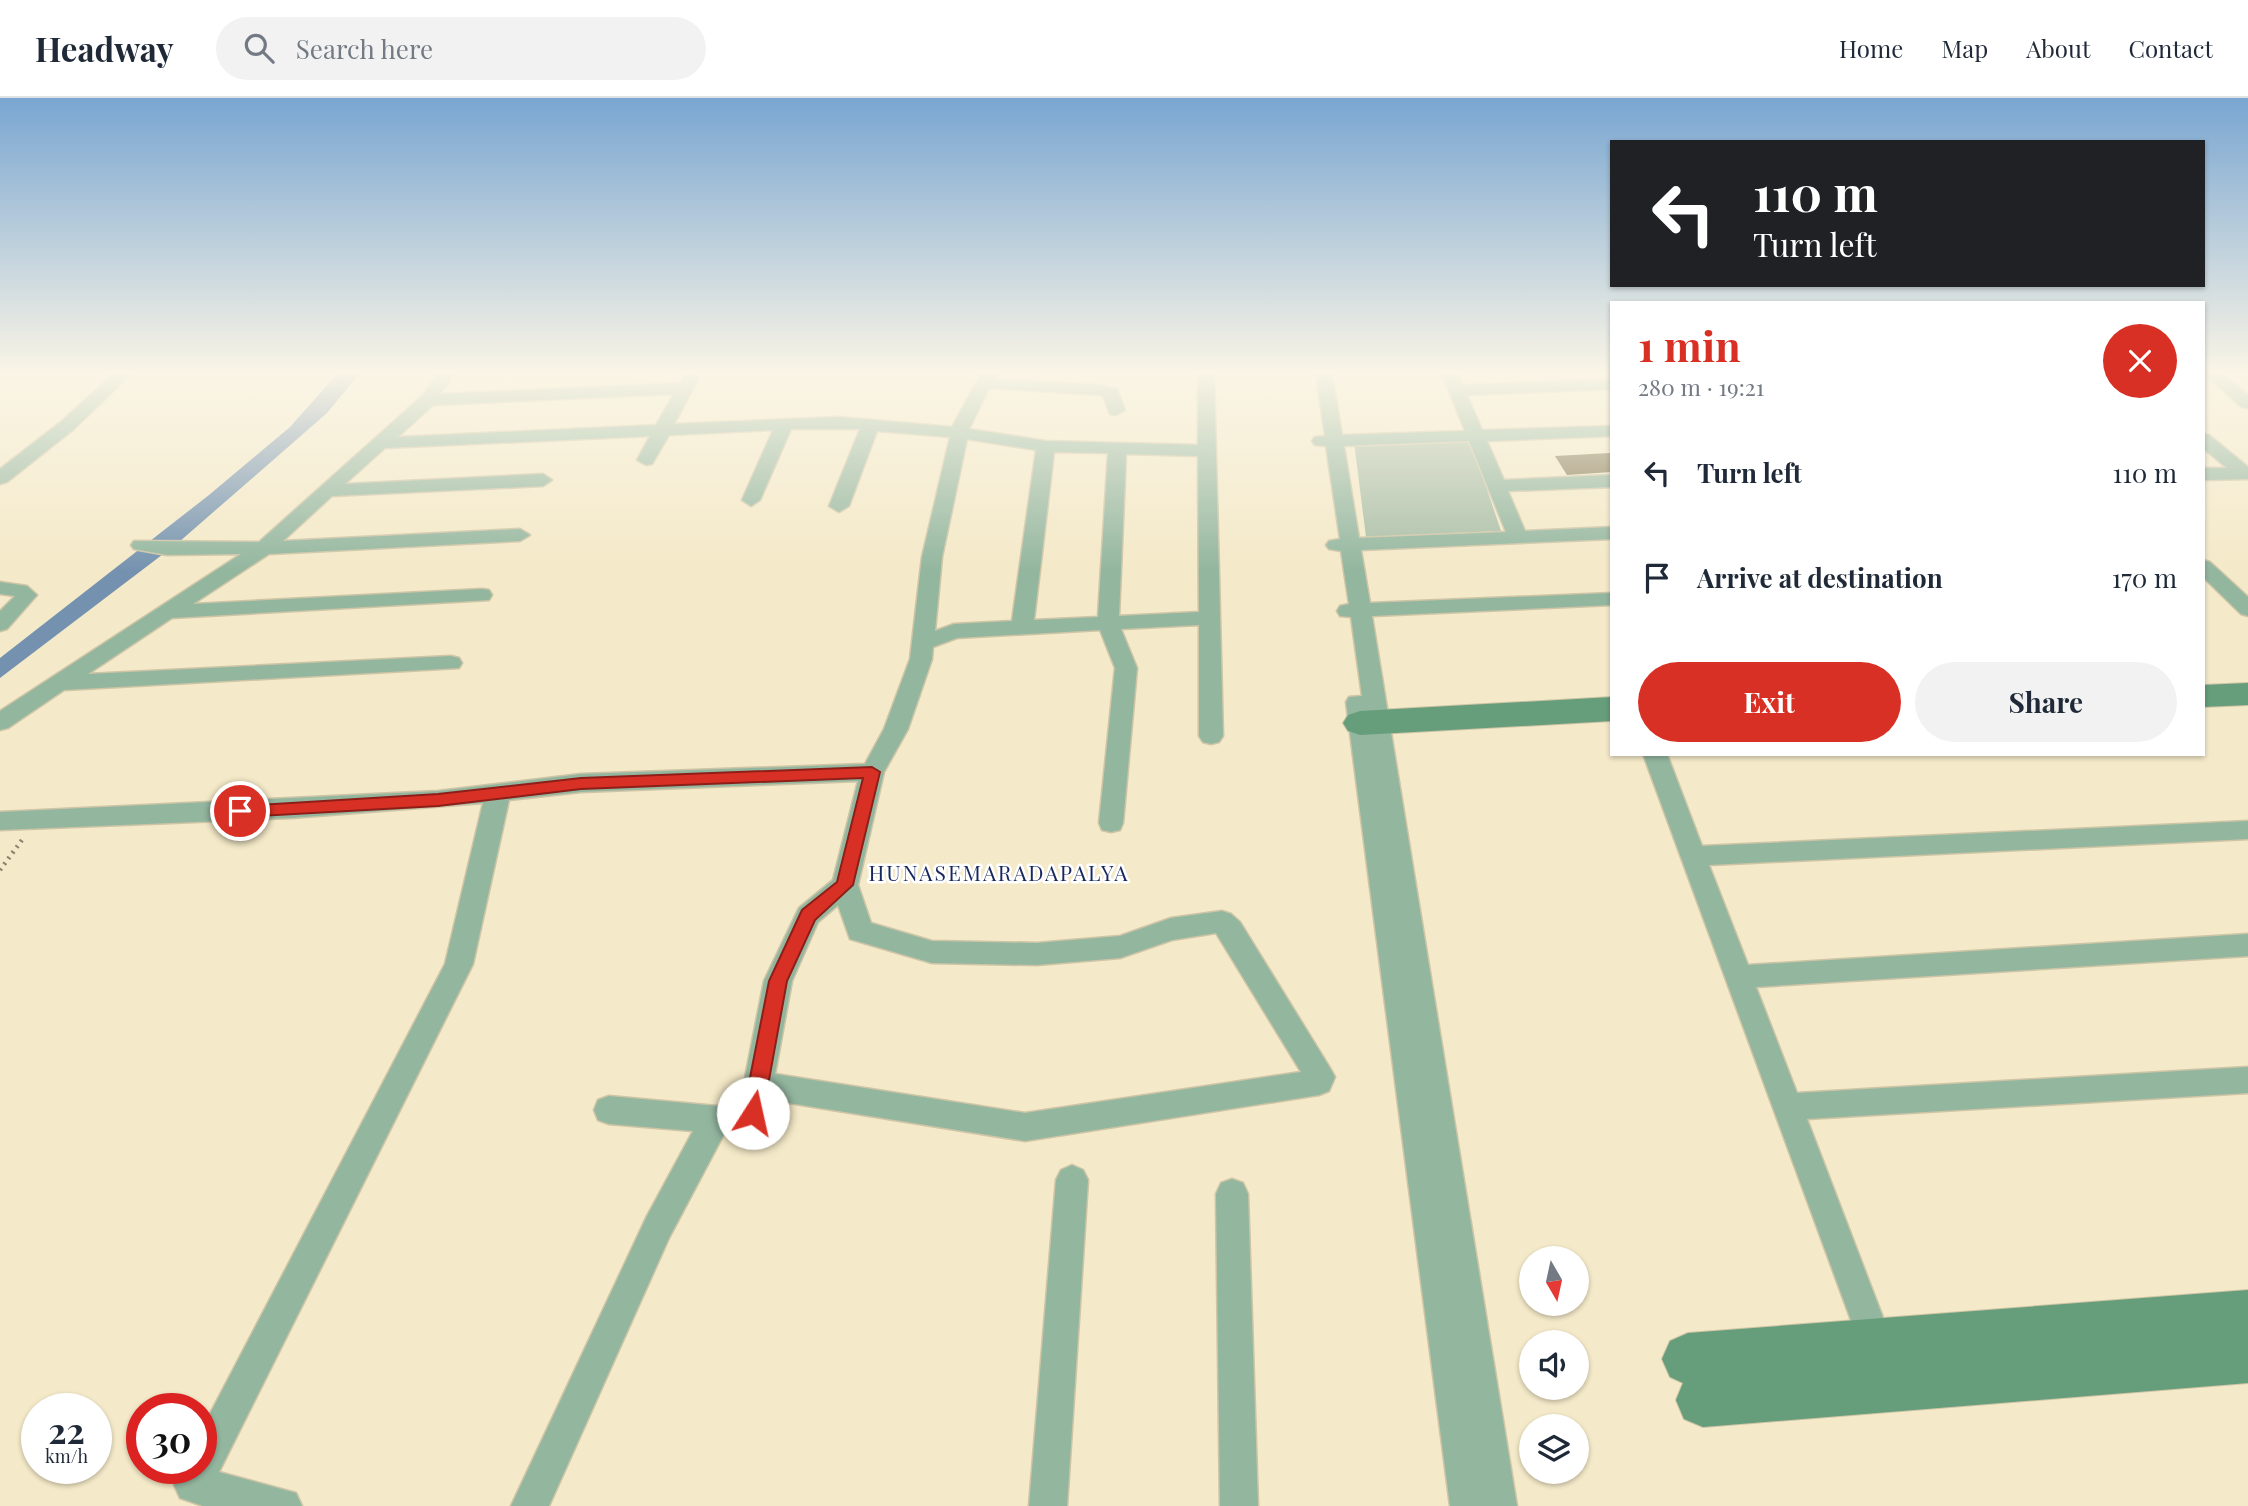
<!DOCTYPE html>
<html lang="en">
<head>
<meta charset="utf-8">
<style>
	:root { --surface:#fff; --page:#f2f2f3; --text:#1f2937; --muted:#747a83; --line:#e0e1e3; --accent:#d93025 }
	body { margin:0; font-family:"Playfair Display",serif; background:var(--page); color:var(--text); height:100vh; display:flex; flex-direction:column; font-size:26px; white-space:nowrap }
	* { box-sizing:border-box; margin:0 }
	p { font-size:23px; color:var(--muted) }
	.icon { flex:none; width:38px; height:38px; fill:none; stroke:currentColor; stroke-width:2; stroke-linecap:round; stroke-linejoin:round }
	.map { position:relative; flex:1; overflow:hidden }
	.drawer { position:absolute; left:1610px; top:203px; width:595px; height:455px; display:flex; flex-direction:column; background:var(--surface); border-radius:0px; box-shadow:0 2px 5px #0004 }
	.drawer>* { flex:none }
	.top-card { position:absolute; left:1610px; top:42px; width:595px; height:147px; border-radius:0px; box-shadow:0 2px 5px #0004; background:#202124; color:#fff; overflow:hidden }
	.needle { width:46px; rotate:171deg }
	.controls { position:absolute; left:1519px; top:1148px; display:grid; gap:14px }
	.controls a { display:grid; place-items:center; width:70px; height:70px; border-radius:50%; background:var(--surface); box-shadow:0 2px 5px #0004; font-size:35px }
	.speed { position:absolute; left:21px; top:1295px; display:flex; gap:14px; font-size:35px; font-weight:700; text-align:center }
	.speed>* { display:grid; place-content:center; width:91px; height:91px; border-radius:50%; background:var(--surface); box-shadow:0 2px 5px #0004; line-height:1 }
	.speed small { font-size:18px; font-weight:400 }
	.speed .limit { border:10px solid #d22; background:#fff; color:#111 }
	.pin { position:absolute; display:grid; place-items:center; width:60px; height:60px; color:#fff; margin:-30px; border:4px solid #fff; border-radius:50%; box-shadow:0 2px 7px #0007 }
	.me { position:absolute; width:77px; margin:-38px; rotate:10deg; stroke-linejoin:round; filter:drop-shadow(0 0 5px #0008) }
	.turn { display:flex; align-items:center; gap:24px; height:147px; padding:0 28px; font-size:32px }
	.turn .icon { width:91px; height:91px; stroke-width:2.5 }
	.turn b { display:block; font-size:49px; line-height:60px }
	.round { display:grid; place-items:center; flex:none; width:74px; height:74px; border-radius:37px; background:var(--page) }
	.head { display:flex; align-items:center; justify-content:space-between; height:119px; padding:0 28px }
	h1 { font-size:42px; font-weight:700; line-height:52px; color:var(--accent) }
	.cta { display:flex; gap:14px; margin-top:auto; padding:14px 28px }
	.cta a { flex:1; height:80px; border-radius:42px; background:var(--accent); color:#fff; font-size:28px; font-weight:700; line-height:80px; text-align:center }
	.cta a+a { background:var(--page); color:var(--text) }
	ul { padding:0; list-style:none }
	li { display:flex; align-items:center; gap:21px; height:105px; padding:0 28px }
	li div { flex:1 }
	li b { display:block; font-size:26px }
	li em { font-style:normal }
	header { display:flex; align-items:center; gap:42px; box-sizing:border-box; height:98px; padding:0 35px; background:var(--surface); border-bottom:2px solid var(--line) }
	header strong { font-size:33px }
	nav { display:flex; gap:38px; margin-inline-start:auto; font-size:24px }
	.search { width:490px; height:63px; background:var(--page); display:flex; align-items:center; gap:18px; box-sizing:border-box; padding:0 24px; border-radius:38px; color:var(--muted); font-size:26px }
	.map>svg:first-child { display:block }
	.green { fill:#a9bea7 }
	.water { fill:#7492af }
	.building { fill:#847853 }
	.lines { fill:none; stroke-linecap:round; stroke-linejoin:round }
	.street-casing { stroke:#cec5a7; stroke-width:3 }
	.secondary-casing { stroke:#cec5a7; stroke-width:2 }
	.path { stroke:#8a836c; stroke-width:4.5; stroke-dasharray:2 5; stroke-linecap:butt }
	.street { fill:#93b69f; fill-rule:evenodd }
	.secondary { fill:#669d7a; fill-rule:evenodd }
	.route { fill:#d93025; stroke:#8d1f18; stroke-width:2 }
	.labels { text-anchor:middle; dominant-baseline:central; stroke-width:5; stroke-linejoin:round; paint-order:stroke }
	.neighbourhood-label { font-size:21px; letter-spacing:2px; fill:#17285f; stroke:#fff }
</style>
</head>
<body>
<header>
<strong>Headway</strong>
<div class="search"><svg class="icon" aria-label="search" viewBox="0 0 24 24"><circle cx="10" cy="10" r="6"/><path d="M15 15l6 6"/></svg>Search here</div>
<nav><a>Home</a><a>Map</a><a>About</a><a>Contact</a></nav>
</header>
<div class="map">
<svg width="2248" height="1408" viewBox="0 0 2248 1408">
	<rect width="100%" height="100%" fill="#f4e9c8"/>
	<path class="green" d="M1470 341 1501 433 1366 439 1354 344Z"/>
	<path class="water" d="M337 276H359L327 315 179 444 0 580V560L209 397 290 329Z"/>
	<path class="building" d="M1610 355 1612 374 1567 377 1555 358Z"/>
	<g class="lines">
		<g class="street-casing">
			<g id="street">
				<path d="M113 276H131L74 331 7 384 0 386V371L62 323Z"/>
				<path d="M438 276H454L440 296 680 285 685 276H695L699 280 674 326 839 319 952 329 981 276H997L995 281 1099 287 1117 291 1125 312 1116 317 1110 316 1103 298 1099 297 989 290 969 331 1046 343 1198 347V276H1214L1223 638 1219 644 1211 646 1203 644 1199 638V527L1121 531 1137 570 1123 725 1120 732 1111 734 1102 732 1099 725 1115 570 1100 532 957 540 933 549 932 561 908 631 884 674 858 787 871 825 932 843 1037 845 1120 838 1171 820 1222 813 1231 816 1240 824 1330 970 1335 979 1329 993 1319 997 1025 1043 770 1002 768 1015 760 1031 740 1038 724 1036 669 1140 549 1408H511L647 1118 693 1033 609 1026 598 1022 594 1012 598 1002 609 998 739 1010 764 883 799 810 833 782 858 683 581 694 509 702 473 866 219 1374 296 1395 302 1408H203L180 1400 174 1387 182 1370H201V1333L445 866 483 705 291 720 0 732V714L438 693 581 676 865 666 884 631 910 561 922 459 950 339 877 333 849 408 839 414 829 408 860 331H791L760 402 751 408 742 402 773 332 669 337 652 366 646 367 637 362 650 338 385 350 345 386 543 376 552 382 543 388 332 398 283 443 520 431 530 437 520 443 269 456 193 506 482 491 489 492 492 497 489 502 172 520 88 576 451 558 459 560 462 565 459 570 64 592 8 630 0 632V613L241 456 167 457 134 451 131 447 134 443 259 444 422 298ZM674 296 656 327 398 339 433 307ZM967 341 1036 352 1012 523 954 526 935 533 942 459ZM1054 354 1108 355 1098 519 1034 522ZM1126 356 1198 358 1199 514 1119 518ZM838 807 850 841 932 865 1037 867 1120 860 1172 842 1216 835 1301 974 1025 1015 775 976 792 883 818 824Z"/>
				<path d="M1316 276H1332L1342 337 1465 333 1442 276H1458L1463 287 1612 281V291L1467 297 1482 332 1612 328V338L1487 343 1504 382 1612 377V389L1508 393 1525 433 1612 429V441L1361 452 1370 505 1612 495V507L1372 518 1517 1408H1450L1346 604 1349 599 1362 598 1351 519 1340 518 1337 513 1340 508 1349 506 1341 453 1329 451 1326 447 1329 443 1340 441 1326 348 1315 347 1312 343 1315 339 1325 338ZM1469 343 1506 434 1359 440 1344 348Z"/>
				<path d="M2204 276H2222L2248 297V310L2242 309Z"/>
				<path d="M2203 336 2209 337 2248 369V381L2203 382V370H2227L2203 350Z"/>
				<path d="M2203 462 2210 464 2248 499V518L2241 516 2203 479Z"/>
				<path d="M0 484 27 488 37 497 7 531 0 533V513L15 498 0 496Z"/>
				<path d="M1643 656H1667L1702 748 2248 723V741L1709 767 1748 867 2248 836V858L1756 889 1797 995 2248 969V995L1807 1021 1895 1251 1890 1263 1878 1268 1866 1263Z"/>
				<path d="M1072 1067 1083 1072 1088 1082 1067 1408H1029L1056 1082 1061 1072Z"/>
				<path d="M1232 1081 1243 1085 1248 1096 1258 1408H1220L1216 1096 1221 1085Z"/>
			</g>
		</g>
		<g class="secondary-casing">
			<g id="secondary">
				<path d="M2248 585V607L2203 609V587Z"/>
				<path d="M1612 599V623L1360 637 1348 633 1343 625 1348 617 1360 613Z"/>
				<path d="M2248 1192V1285L1703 1329 1684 1321 1676 1302 1683 1285 1670 1279 1662 1261 1670 1243 1688 1235Z"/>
			</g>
		</g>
		<path class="path" d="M0 772 22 742"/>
		<use href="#street" class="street"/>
		<use href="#secondary" class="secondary"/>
	</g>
	<linearGradient id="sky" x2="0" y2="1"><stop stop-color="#79a6d1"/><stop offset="0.58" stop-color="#faf5e6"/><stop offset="1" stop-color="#faf5e6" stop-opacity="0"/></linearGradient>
	<rect width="2248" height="473" fill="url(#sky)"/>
	<path class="route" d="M872 669 880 674 853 787 815 822 787 883 763 1015 760 1021 753 1024 746 1021 743 1015 769 883 802 812 837 784 863 680 581 691 438 708 240 719 232 713 240 708 438 696 581 680Z"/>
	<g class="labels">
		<g class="neighbourhood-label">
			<text x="999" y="774">HUNASEMARADAPALYA</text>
		</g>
	</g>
</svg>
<div class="controls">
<a><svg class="needle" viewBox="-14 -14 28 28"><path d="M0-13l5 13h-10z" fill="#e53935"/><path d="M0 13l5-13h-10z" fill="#747a83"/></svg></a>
<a><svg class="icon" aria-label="sound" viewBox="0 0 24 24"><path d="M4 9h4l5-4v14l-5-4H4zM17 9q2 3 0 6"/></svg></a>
<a><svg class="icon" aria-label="layers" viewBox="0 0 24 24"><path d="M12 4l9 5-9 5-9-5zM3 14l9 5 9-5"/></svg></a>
</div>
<div class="speed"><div>22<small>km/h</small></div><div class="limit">30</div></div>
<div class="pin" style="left:240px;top:713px;background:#d93025"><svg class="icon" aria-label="arrive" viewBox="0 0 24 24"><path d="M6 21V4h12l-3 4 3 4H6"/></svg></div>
<svg class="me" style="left:753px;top:1015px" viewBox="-20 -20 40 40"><circle r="19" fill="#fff"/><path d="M0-13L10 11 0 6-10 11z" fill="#d93025"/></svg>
<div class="top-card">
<div class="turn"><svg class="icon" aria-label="left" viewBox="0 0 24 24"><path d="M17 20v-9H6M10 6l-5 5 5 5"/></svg><div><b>110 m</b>Turn left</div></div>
</div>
<section class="drawer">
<div class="head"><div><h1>1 min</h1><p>280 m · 19:21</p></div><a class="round" style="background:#d93025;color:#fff"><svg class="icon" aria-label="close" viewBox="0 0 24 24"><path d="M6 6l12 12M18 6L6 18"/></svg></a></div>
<ul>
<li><svg class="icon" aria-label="left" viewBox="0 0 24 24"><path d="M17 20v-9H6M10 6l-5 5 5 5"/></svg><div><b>Turn left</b></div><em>110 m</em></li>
<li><svg class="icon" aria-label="arrive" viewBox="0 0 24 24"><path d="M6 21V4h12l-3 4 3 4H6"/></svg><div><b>Arrive at destination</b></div><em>170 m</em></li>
</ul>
<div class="cta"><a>Exit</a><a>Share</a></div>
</section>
</div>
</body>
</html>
